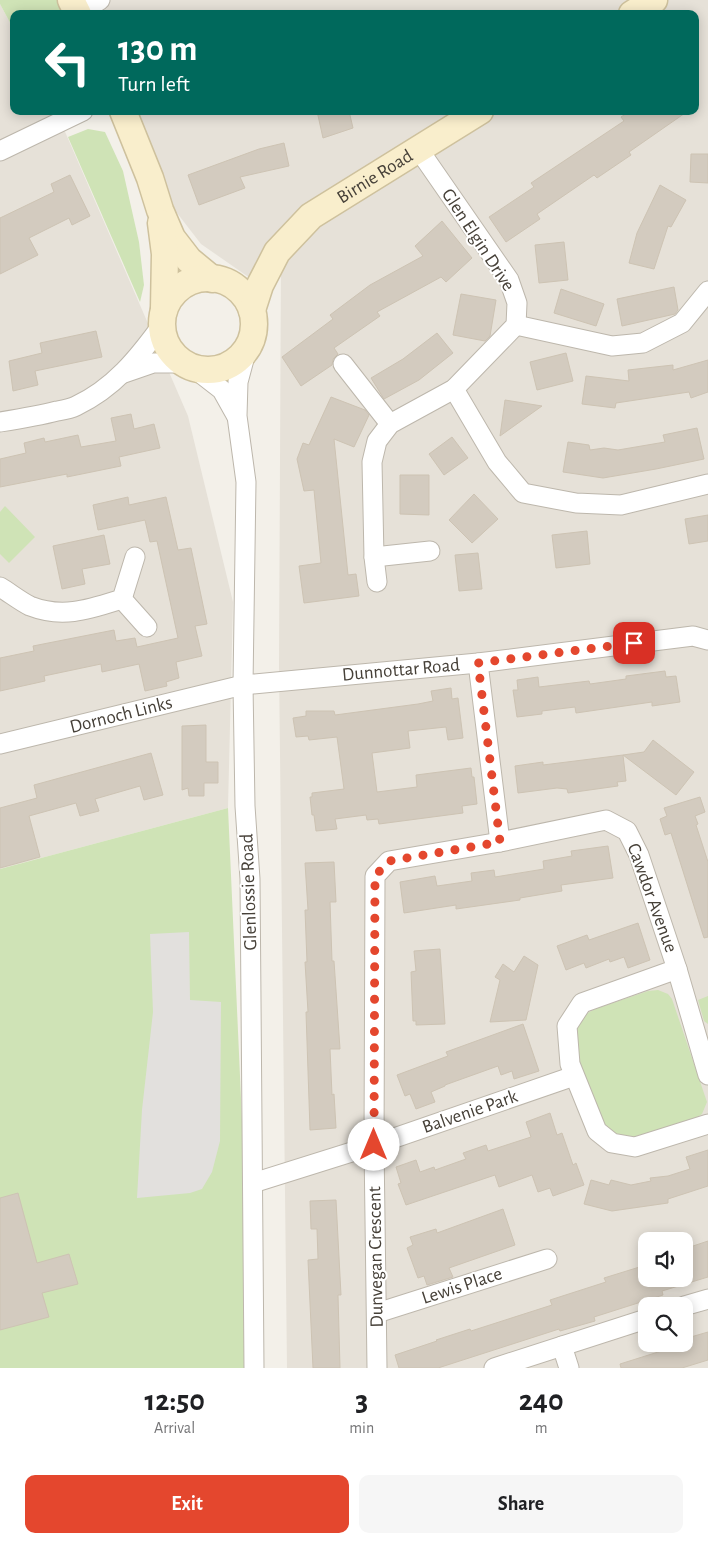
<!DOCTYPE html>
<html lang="en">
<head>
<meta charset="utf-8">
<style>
	:root { --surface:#fff; --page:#f6f6f6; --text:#202124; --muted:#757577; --accent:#e4472e }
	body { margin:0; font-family:"Alegreya Sans",sans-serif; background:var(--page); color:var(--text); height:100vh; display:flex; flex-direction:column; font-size:19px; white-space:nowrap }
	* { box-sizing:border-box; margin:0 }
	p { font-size:16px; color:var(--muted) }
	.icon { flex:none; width:28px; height:28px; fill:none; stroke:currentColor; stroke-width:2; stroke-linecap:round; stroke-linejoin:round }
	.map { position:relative; height:1368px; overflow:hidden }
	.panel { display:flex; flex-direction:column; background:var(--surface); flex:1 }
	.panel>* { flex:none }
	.guide { position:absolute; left:10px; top:10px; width:689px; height:105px; border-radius:10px; box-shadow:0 2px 12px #0003; background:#00695c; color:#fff; overflow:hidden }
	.controls { position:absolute; left:638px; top:1232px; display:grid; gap:10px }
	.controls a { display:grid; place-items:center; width:55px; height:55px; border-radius:10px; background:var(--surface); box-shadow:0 2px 12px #0003; font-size:25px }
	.pin { position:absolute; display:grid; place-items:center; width:42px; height:42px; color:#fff; margin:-21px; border-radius:10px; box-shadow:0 2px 8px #0006 }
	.me { position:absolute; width:55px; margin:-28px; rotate:0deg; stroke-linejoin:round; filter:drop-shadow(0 0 4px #0008) }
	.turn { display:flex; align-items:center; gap:18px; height:105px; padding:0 25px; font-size:22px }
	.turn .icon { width:65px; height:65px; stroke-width:2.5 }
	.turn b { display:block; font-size:35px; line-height:42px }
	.eta { display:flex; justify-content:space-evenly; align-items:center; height:85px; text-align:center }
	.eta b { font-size:30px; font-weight:700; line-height:35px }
	.cta { display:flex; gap:10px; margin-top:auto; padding:10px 25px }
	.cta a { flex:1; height:58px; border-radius:10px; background:var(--accent); color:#fff; font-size:20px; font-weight:700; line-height:58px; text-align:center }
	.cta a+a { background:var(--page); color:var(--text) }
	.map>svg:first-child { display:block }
	.residential { fill:#e6e1d8; fill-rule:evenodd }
	.green { fill:#cfe3b6 }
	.parking { fill:#e2e0dd }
	.building { fill:#d3cbbf; stroke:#cdc3b3 }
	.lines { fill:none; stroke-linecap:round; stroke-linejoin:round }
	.street-casing { stroke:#bdb7ac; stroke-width:21 }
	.secondary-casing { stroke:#cec19d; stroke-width:29 }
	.street { stroke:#fff; stroke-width:19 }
	.secondary { stroke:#f9eecc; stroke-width:26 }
	.route { stroke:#e4472e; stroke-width:9; stroke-dasharray:0 16.2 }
	.labels { text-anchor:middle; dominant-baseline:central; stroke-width:4; stroke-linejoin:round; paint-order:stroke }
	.street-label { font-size:19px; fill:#464038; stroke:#fff }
</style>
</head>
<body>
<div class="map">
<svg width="708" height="1368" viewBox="0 0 708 1368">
	<rect width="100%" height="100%" fill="#f3f0e9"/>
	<g class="residential">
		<path d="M72 0H708V1368H287L279 666 281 257 260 285 201 244 150 178 123 111H695V14H78ZM646 1241H684V1279H646ZM646 1306H684V1344H646Z"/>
		<path d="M0 4 14 30V111H56L66 134 188 416 233 602 228 808 0 869Z"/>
	</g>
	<g class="green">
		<path d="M0 0H58L63 14H14V30L0 4Z"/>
		<path d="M88 129 105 132 123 171 139 242 144 285 140 302 68 137Z"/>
		<path d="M5 506 35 537 9 563 0 554V512Z"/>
		<path d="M228 808 252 1344 254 1368H0V869Z"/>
		<path d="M658 990 668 994 672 999 707 1102 702 1114 696 1118 634 1138 623 1139 605 1131 580 1072 576 1028 584 1015 595 1009 648 991Z"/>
		<path d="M708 996V1024L704 1021 698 1000Z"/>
	</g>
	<path class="parking" d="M189 932 190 1000 221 1002 220 1141 212 1172 202 1189 190 1193 137 1198 142 1110 153 1012 150 934Z"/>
	<g class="building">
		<path d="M317 111H349L353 128 323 138Z"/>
		<path d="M630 111H688L629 152 631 155 597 178 594 175 537 214 540 219 506 242 489 217 534 187 531 183 624 121 621 117Z"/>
		<path d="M284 143 289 166 240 177 245 188 199 205 188 175 259 149Z"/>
		<path d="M691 154H708V183L690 182Z"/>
		<path d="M70 175 90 216 72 225 69 218 29 238 38 255 0 274V218L54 192 51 184Z"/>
		<path d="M660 185 686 200 671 227 668 226 654 269 629 263 637 233Z"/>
		<path d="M442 221 472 258 446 282 441 277 377 312 380 316 334 348 338 354 333 359 332 365 301 386 282 357 333 319 330 315 370 285 423 256 415 246Z"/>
		<path d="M564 242 568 280 539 283 535 245Z"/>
		<path d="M674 287 678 310 675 314 622 326 617 299Z"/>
		<path d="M561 289 604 304 596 326 554 313Z"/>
		<path d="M461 294 496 300 490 336 485 341 453 335Z"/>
		<path d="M96 331 102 357 35 371 38 385 13 391 9 361 42 353 40 343Z"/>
		<path d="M437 333 453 353 419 380 384 399 371 378 403 359Z"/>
		<path d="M566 353 573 381 537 390 530 362Z"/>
		<path d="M708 360V392L691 398 689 392 616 403 615 408 582 404 586 376 629 381 628 370 673 365V370Z"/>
		<path d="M331 397 365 410 369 415 354 447 334 439 348 575 356 574 359 596 304 603 299 566 321 563 314 490 304 491 297 459 303 443 309 445Z"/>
		<path d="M505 400 542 406 500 436Z"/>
		<path d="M131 414 134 429 154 424 160 448 119 457 121 466 67 477V474L0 487V459L26 453 24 443 44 438 45 442 78 435 81 447 116 441 111 418Z"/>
		<path d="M697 428 704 459 656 469 603 478 563 472 568 442 589 445 590 450 604 448 618 450 665 442 663 435Z"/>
		<path d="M452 437 468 458 444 475 429 454Z"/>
		<path d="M400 475H429V515L400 514Z"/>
		<path d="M474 494 498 519 472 543 449 520Z"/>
		<path d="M128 497 129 505 166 497 178 550 191 548 207 624 195 626 202 656 176 662 179 678 166 682 167 686 145 691 139 664 102 672 101 664 44 676 45 681 0 691V658L34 651 33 646 114 630 116 641 135 638 137 647 178 638 157 541 150 542 145 520 98 530 93 505Z"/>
		<path d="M708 515V541L689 544 685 519Z"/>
		<path d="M587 531 590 564 556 568 552 535Z"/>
		<path d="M104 535 110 564 82 569 85 584 62 589 53 546Z"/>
		<path d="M478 553 482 589 459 591 455 555Z"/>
		<path d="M665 671 666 677 676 676 680 702 652 706V702L576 713 575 707 542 711V714L517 717 513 690H518L517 680 538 677 539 687 589 681 590 684 626 679V676Z"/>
		<path d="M451 688 452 699 458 698 463 738 448 740 446 727 408 731 410 748 372 753 377 792 417 787 416 775 471 768 472 777H474L477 804 462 806 463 813 379 824 378 819 367 820 366 815 335 819 337 829 316 831 314 815H312L310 797H312V793L344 789 337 737 309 740 308 736 296 737 293 718 306 716V711H334L335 715 418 704 433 701 431 691Z"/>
		<path d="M206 725V762H218V783H204V796H189L188 788 182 790V726Z"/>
		<path d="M653 740 694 772 676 795 623 755 644 752Z"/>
		<path d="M151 753 163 795 144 800 140 786 95 799 99 811 80 816 76 803 29 816 40 857 0 868V808L37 798 34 785Z"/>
		<path d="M623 755 626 781 617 782 618 786 568 793 567 789 557 788 518 793 515 766 543 762V765Z"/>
		<path d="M700 797 705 812 695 816 698 824 696 825 708 862V937L704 938 671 833 665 835 660 819 667 816 664 808Z"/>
		<path d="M608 846 613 878 561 885 562 891 520 898V900L456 909V905L404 913 400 882 435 876 437 886 472 881 471 873 494 870 495 877 544 869 543 861 572 856 571 851Z"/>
		<path d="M334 862 336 902H330L332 961H334L340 1049H330L332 1095 334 1094 336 1128 310 1130 306 1012H308L305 962H307L305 910H308L305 863Z"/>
		<path d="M638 923 650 960 628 968 624 957 610 962 609 959 586 968 584 963 566 970 557 946 587 935 589 940Z"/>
		<path d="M440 949 445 1024 416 1025V1021H413L411 972 416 971 414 951Z"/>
		<path d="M524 956 538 965 526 1020 490 1022 500 980 495 977 503 964 514 972Z"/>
		<path d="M523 1024 539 1071 514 1079 512 1071 501 1075 498 1066 445 1085V1086L431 1092 435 1102 416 1109 410 1094 405 1096 397 1075 448 1056 446 1052Z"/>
		<path d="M550 1113 557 1135 562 1133 573 1165 576 1163 584 1185 553 1196 550 1188 538 1192 532 1175 499 1187 495 1175 406 1205 398 1184 401 1183 396 1167 416 1160 420 1172 434 1167 435 1170 466 1159 463 1153 486 1145 488 1151 531 1137 526 1122Z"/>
		<path d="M708 1150V1186L668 1199V1203L612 1211 584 1204 591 1180 609 1185 611 1180 631 1185 651 1181 650 1178 668 1176 690 1169 686 1157Z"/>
		<path d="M18 1193 37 1263 69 1254 78 1284 42 1293 49 1317 0 1330V1198Z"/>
		<path d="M336 1200 341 1295H338L340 1368H313L308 1260 318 1259 317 1229H311L310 1201Z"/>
		<path d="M503 1209 515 1245 449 1268 453 1277 427 1285 424 1276 418 1278 407 1248 413 1245 410 1237 436 1229 437 1233Z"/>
		<path d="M708 1241V1277L662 1291 663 1295 594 1317 595 1321 560 1331 559 1329 438 1368H399L395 1355 437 1341 436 1340 470 1329 471 1331 552 1305 550 1300 606 1282 604 1278 646 1265V1279H684V1249Z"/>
		<path d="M708 1332V1360L682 1368H621L620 1364 674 1347 673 1344H684V1339Z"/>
	</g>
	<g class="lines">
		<g class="street-casing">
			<g id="street">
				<path d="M78 14 100 0"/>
				<path d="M0 151 83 111"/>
				<path d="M516 325 612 346 643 343 682 323 708 291"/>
				<path d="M246 352 238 382 237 416 246 482 243 685 245 806 250 879 254 1368"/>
				<path d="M343 364 390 424"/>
				<path d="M195 369 222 390 236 415"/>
				<path d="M124 373 153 363H182"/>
				<path d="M454 389 497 462 523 493 576 503 621 505 708 484"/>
				<path d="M0 422C19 419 38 416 57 411 63 410 70 409 76 406 114 388 138 358 162 325"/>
				<path d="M374 557 430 551"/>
				<path d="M377 582 374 557 372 462 377 441 390 424 454 389 516 325 517 303 509 280 419 150"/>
				<path d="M0 587C10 593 20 601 30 606 63 619 90 609 122 599L135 557"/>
				<path d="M122 599 147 627"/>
				<path d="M478 663 500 842"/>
				<path d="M0 744 243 685 478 663 693 636 708 640"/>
				<path d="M677 969 582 1003 567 1026 570 1064 597 1131 612 1143 635 1147 708 1124"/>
				<path d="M253 1183 374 1145 574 1076"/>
				<path d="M684 1306 708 1299"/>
				<path d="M377 1313 547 1259"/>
				<path d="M562 1346 569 1368"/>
				<path d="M377 1368 374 1145 375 876 389 861 500 842 606 820 627 831 639 855 677 969 708 1075"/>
				<path d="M494 1368 646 1319"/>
			</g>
		</g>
		<g class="secondary-casing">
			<g id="secondary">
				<path d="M71 0 78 14"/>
				<path d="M632 14 654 0"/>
				<path d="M123 111 150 178 160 210 172 238 189 260 212 279"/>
				<path d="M161 223 165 254 164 309"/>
				<circle cx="208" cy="324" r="46"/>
				<path id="s1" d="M252 310 260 285 277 252 311 216 480 111"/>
			</g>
		</g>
		<use href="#street" class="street"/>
		<use href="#secondary" class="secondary"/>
	</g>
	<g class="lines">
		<path class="route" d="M374 1145 375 876 389 861 500 842 478 663 634 643"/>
	</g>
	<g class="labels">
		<g class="street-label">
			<text stroke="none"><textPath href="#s1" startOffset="188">Birnie Road</textPath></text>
			<text transform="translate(478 240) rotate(57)">Glen Elgin Drive</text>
			<text transform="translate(401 670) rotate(-5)">Dunnottar Road</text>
			<text transform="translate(121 715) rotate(-14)">Dornoch Links</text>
			<text transform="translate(249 892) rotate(-92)">Glenlossie Road</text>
			<text transform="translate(652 898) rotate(70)">Cawdor Avenue</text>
			<text transform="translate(470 1112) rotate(-19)">Balvenie Park</text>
			<text transform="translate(376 1257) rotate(-91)">Dunvegan Crescent</text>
			<text transform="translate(462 1286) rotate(-18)">Lewis Place</text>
		</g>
	</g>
</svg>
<div class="controls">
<a><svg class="icon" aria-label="sound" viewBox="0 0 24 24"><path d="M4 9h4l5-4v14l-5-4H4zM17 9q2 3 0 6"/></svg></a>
<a><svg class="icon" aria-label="search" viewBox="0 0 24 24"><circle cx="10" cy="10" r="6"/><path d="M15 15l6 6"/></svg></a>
</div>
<div class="pin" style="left:634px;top:643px;background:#d93025"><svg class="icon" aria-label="arrive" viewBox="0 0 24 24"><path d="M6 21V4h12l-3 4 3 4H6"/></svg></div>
<svg class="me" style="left:374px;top:1145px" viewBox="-20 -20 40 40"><circle r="19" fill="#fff"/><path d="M0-13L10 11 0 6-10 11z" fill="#e4472e"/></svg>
<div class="guide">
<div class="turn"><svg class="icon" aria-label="left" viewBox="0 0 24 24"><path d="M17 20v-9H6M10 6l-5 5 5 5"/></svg><div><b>130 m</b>Turn left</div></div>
</div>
</div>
<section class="panel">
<div class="eta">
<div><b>12:50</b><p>Arrival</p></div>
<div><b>3</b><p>min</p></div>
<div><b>240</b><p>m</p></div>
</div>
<div class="cta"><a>Exit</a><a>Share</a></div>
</section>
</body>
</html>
